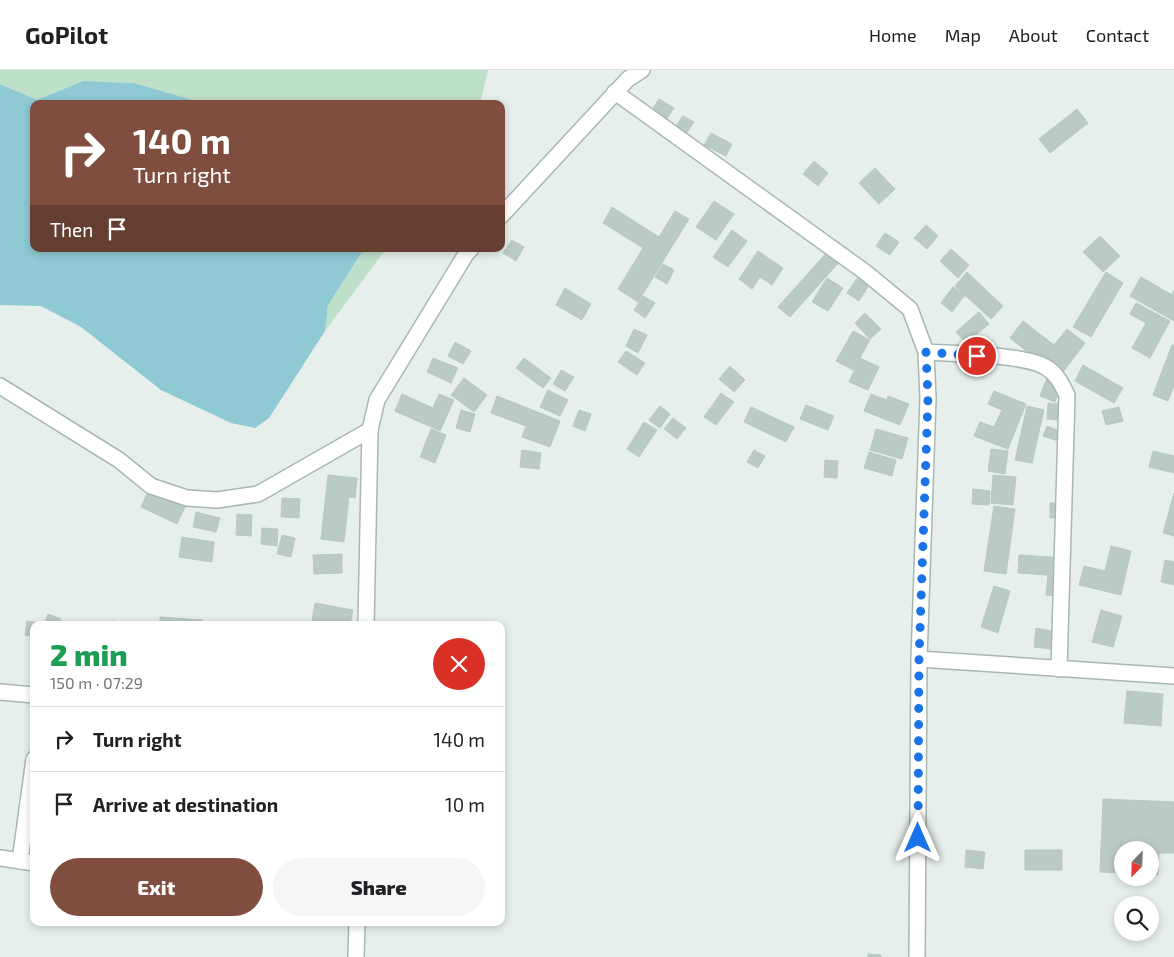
<!DOCTYPE html>
<html lang="en">
<head>
<meta charset="utf-8">
<style>
	:root { --surface:#fff; --page:#f6f6f6; --text:#202124; --muted:#757577; --line:#e0e0e0; --accent:#7f4e3f }
	body { margin:0; font-family:"Exo 2",sans-serif; background:var(--page); color:var(--text); height:100vh; display:flex; flex-direction:column; font-size:19px; white-space:nowrap }
	* { box-sizing:border-box; margin:0 }
	p { font-size:16px; color:var(--muted) }
	.icon { flex:none; width:28px; height:28px; fill:none; stroke:currentColor; stroke-width:2; stroke-linecap:round; stroke-linejoin:round }
	.map { position:relative; flex:1; overflow:hidden }
	.sheet { position:absolute; left:30px; top:551px; width:475px; height:305px; display:flex; flex-direction:column; background:var(--surface); border-radius:10px; box-shadow:0 2px 8px #0003 }
	.sheet>* { flex:none }
	.banner { position:absolute; left:30px; top:30px; width:475px; height:152px; border-radius:10px; box-shadow:0 2px 8px #0003; background:#7f4e3f; color:#fff; overflow:hidden }
	.needle { width:32px; rotate:203deg }
	.tools { position:absolute; left:1114px; top:771px; display:grid; gap:10px }
	.tools a { display:grid; place-items:center; width:45px; height:45px; border-radius:50%; background:var(--surface); box-shadow:0 2px 8px #0003; font-size:25px }
	.pin { position:absolute; display:grid; place-items:center; width:42px; height:42px; color:#fff; margin:-21px; border:2px solid #fff; border-radius:50%; box-shadow:0 1px 5px #0007 }
	.me { position:absolute; width:55px; margin:-28px; rotate:0deg; stroke-linejoin:round; filter:drop-shadow(0 0 4px #0008) }
	.turn { display:flex; align-items:center; gap:18px; height:105px; padding:0 20px; font-size:22px }
	.turn .icon { width:65px; height:65px; stroke-width:2.5 }
	.turn b { display:block; font-size:35px; line-height:42px }
	.then { display:flex; align-items:center; height:48px; padding:0 20px; background:#0003; gap:10px; font-size:19px }
	.round { display:grid; place-items:center; flex:none; width:52px; height:52px; border-radius:26px; background:var(--page) }
	.headline { display:flex; align-items:center; justify-content:space-between; height:85px; padding:0 20px }
	h1 { font-size:30px; font-weight:800; line-height:38px; color:#1e9e55 }
	.action { display:flex; gap:10px; margin-top:auto; padding:10px 20px }
	.action a { flex:1; height:58px; border-radius:30px; background:var(--accent); color:#fff; font-size:20px; font-weight:800; line-height:58px; text-align:center }
	.action a+a { background:var(--page); color:var(--text) }
	ul { padding:0; list-style:none }
	li { display:flex; align-items:center; gap:15px; height:65px; padding:0 20px; border-top:1px solid var(--line) }
	li div { flex:1 }
	li b { display:block; font-size:19px }
	li em { font-style:normal }
	header { display:flex; align-items:center; gap:30px; box-sizing:border-box; height:70px; padding:0 25px; background:var(--surface); border-bottom:1px solid var(--line) }
	header strong { font-size:24px }
	nav { display:flex; gap:28px; margin-inline-start:auto; font-size:18px }
	.map>svg:first-child { display:block }
	.green { fill:#bfe0c8 }
	.water { fill:#8ec9d4 }
	.building { fill:#bbcac4; stroke:#b8c9c2 }
	.lines { fill:none; stroke-linecap:round; stroke-linejoin:round }
	.minor-casing { stroke:#a8b8b2; stroke-width:18 }
	.minor { stroke:#fff; stroke-width:15 }
	.route { stroke:#1a73e8; stroke-width:9; stroke-dasharray:0 16.2 }
</style>
</head>
<body>
<header>
<strong>GoPilot</strong>
<nav><a>Home</a><a>Map</a><a>About</a><a>Contact</a></nav>
</header>
<div class="map">
<svg width="1174" height="887" viewBox="0 0 1174 887">
	<rect width="100%" height="100%" fill="#e6efeb"/>
	<g class="green">
		<path d="M0 0H488L480 34H207L134 13 83 11 37 30 0 14Z"/>
		<path d="M364 179H386L325 261 328 235Z"/>
	</g>
	<path class="water" d="M83 11 134 13 207 34H34V179H364L328 235 325 261 269 348 255 358 231 353 161 320 81 257 41 236 0 235V14L37 30Z"/>
	<g class="building">
		<path d="M659 29 674 38 666 50 651 41Z"/>
		<path d="M1077 39 1088 53 1050 83 1039 69Z"/>
		<path d="M683 46 694 52 684 67 673 60Z"/>
		<path d="M711 63 732 74 726 86 704 75Z"/>
		<path d="M814 91 828 103 818 116 803 104Z"/>
		<path d="M875 98 895 119 879 134 859 113Z"/>
		<path d="M714 131 734 144 716 170 696 157Z"/>
		<path d="M612 137 659 167 675 141 689 149 638 232 618 219 643 178 603 153Z"/>
		<path d="M926 155 938 166 927 179 914 168Z"/>
		<path d="M732 160 747 171 728 197 713 187Z"/>
		<path d="M885 163 899 172 890 185 876 176Z"/>
		<path d="M1100 166 1120 186 1103 202 1083 182Z"/>
		<path d="M512 170 524 177 516 191 503 183Z"/>
		<path d="M951 179 969 195 958 208 940 191Z"/>
		<path d="M829 180 841 190 790 247 778 237Z"/>
		<path d="M758 181 783 198 772 215 760 207 752 219 739 209Z"/>
		<path d="M663 194 674 200 667 214 655 207Z"/>
		<path d="M967 202 1003 236 991 249 955 216Z"/>
		<path d="M1106 202 1123 213 1091 267 1073 257Z"/>
		<path d="M858 207 869 215 859 231 847 223Z"/>
		<path d="M1141 207 1172 225 1174 221V251L1130 226Z"/>
		<path d="M827 208 843 218 828 241 812 232Z"/>
		<path d="M953 217 965 225 952 242 941 233Z"/>
		<path d="M565 218 591 234 582 250 556 235Z"/>
		<path d="M643 226 655 233 645 248 634 240Z"/>
		<path d="M1136 233 1170 251 1150 288 1132 278 1146 253 1130 244Z"/>
		<path d="M979 242 989 254 966 273 956 262Z"/>
		<path d="M865 243 881 259 870 269 855 253Z"/>
		<path d="M1023 251 1054 275 1067 259 1085 273 1059 307 1010 268Z"/>
		<path d="M634 259 647 265 638 283 626 276Z"/>
		<path d="M853 261 870 270 853 300 836 291Z"/>
		<path d="M455 272 471 281 463 294 448 286Z"/>
		<path d="M1172 275H1174V316L1168 331 1153 325Z"/>
		<path d="M626 281 645 293 637 305 618 292Z"/>
		<path d="M433 288 458 298 451 313 427 302Z"/>
		<path d="M524 288 551 308 543 318 516 298Z"/>
		<path d="M860 288 879 297 868 320 849 312Z"/>
		<path d="M1083 295 1123 318 1114 333 1075 311Z"/>
		<path d="M730 296 745 310 734 322 719 309Z"/>
		<path d="M561 300 574 307 565 321 553 314Z"/>
		<path d="M464 308 487 325 474 342 451 325Z"/>
		<path d="M1047 308 1062 313 1055 332 1040 326Z"/>
		<path d="M548 320 568 330 560 346 540 337Z"/>
		<path d="M994 321 1026 334 1008 379 974 366 980 352 994 357 1002 340 988 334Z"/>
		<path d="M721 323 734 332 716 355 704 347Z"/>
		<path d="M402 324 433 338 439 324 454 330 440 361 395 341Z"/>
		<path d="M871 324 887 330 888 326 909 334 900 355 864 341Z"/>
		<path d="M497 326 560 351 550 377 522 367 526 356 491 343Z"/>
		<path d="M1048 333 1070 335 1068 351 1047 349Z"/>
		<path d="M806 335 834 346 828 360 800 349Z"/>
		<path d="M660 336 670 344 660 358 649 350Z"/>
		<path d="M1027 336 1044 340 1032 393 1015 390Z"/>
		<path d="M751 337 794 357 786 372 744 352Z"/>
		<path d="M1119 337 1123 351 1106 355 1102 341Z"/>
		<path d="M461 340 475 344 470 362 456 358Z"/>
		<path d="M579 340 591 344 585 361 573 356Z"/>
		<path d="M673 348 686 358 677 369 664 359Z"/>
		<path d="M644 352 657 360 639 387 627 379Z"/>
		<path d="M1047 356 1065 363 1061 372 1043 366Z"/>
		<path d="M431 359 446 365 435 393 420 387Z"/>
		<path d="M876 359 908 368 902 389 870 380Z"/>
		<path d="M991 379 1008 381 1005 404 988 401Z"/>
		<path d="M522 380 541 383 539 399 520 397Z"/>
		<path d="M754 380 765 386 758 398 747 392Z"/>
		<path d="M1153 381 1174 386V403L1149 397Z"/>
		<path d="M869 382 896 390 892 406 864 398Z"/>
		<path d="M825 390 838 391 837 408 824 407Z"/>
		<path d="M328 405 357 408 355 428 349 427 344 472 321 469Z"/>
		<path d="M993 405 1016 407 1013 435 991 433Z"/>
		<path d="M150 417 186 435 177 454 141 437Z"/>
		<path d="M973 419 990 421 989 435 972 434Z"/>
		<path d="M1174 423V466L1163 463Z"/>
		<path d="M282 428 300 429 299 448 281 447Z"/>
		<path d="M1069 432V447L1050 448V433Z"/>
		<path d="M994 436 1015 439 1006 504 984 501Z"/>
		<path d="M196 442 220 448 216 462 193 457Z"/>
		<path d="M237 444 252 445 251 466 236 465Z"/>
		<path d="M262 458 278 459 277 476 261 474Z"/>
		<path d="M282 465 295 468 291 487 277 484Z"/>
		<path d="M182 467 214 472 212 492 179 487Z"/>
		<path d="M1111 476 1131 481 1121 525 1079 515 1084 496 1105 501Z"/>
		<path d="M342 484V503L314 504 313 485Z"/>
		<path d="M1019 485 1066 488 1064 526 1046 525 1048 505 1018 503Z"/>
		<path d="M1165 490 1174 492V515L1161 512Z"/>
		<path d="M994 516 1010 521 998 563 981 557Z"/>
		<path d="M315 533 353 540 350 555H331L312 551Z"/>
		<path d="M1101 540 1122 546 1113 577 1092 572Z"/>
		<path d="M48 544 61 549 58 555H44Z"/>
		<path d="M160 547 203 550V555H160Z"/>
		<path d="M27 551 41 553V555H34V567L25 565Z"/>
		<path d="M112 551 138 553V555H112Z"/>
		<path d="M1036 558 1053 561 1051 579 1034 577Z"/>
		<path d="M1127 621 1163 624 1161 656 1124 653Z"/>
		<path d="M1103 729 1174 732V783H1159L1158 805 1150 804V780H1122V803L1100 802Z"/>
		<path d="M966 780 985 782 983 799 965 797Z"/>
		<rect x="1025" y="780" width="37" height="20"/>
		<path d="M868 884 881 885V887H868Z"/>
	</g>
	<g class="lines">
		<g class="minor-casing">
			<g id="minor">
				<path d="M615 22 865 202 910 239 926 282 928 328 919 589 917 887"/>
				<path d="M501 146 628 9 642 0"/>
				<path d="M926 282C954 284 1027 284 1047 298 1057 304 1062 315 1067 325L1059 599"/>
				<path d="M0 316 119 390 151 416 187 428 217 430 258 424 370 360"/>
				<path d="M366 555 370 360 377 330 466 184 471 179"/>
				<path d="M919 589 1174 606"/>
				<path d="M0 622 34 625"/>
				<path d="M0 788 34 793"/>
				<path d="M20 791 34 689"/>
				<path d="M356 887 357 852"/>
			</g>
		</g>
		<use href="#minor" class="minor"/>
	</g>
	<g class="lines">
		<path class="route" d="M918 768 919 589 928 328 926 282 977 286"/>
	</g>
</svg>
<div class="tools">
<a><svg class="needle" viewBox="-14 -14 28 28"><path d="M0-13l5 13h-10z" fill="#e53935"/><path d="M0 13l5-13h-10z" fill="#757577"/></svg></a>
<a><svg class="icon" aria-label="search" viewBox="0 0 24 24"><circle cx="10" cy="10" r="6"/><path d="M15 15l6 6"/></svg></a>
</div>
<div class="pin" style="left:977px;top:286px;background:#d93025"><svg class="icon" aria-label="arrive" viewBox="0 0 24 24"><path d="M6 21V4h12l-3 4 3 4H6"/></svg></div>
<svg class="me" style="left:918px;top:768px" viewBox="-20 -20 40 40"><path d="M0-17L14 15 0 8-14 15z" fill="#1a73e8" stroke="#fff" stroke-width="4"/></svg>
<div class="banner">
<div class="turn"><svg class="icon" aria-label="right" viewBox="0 0 24 24"><path d="M7 20v-9h11M14 6l5 5-5 5"/></svg><div><b>140 m</b>Turn right</div></div>
<div class="then">Then<svg class="icon" aria-label="arrive" viewBox="0 0 24 24"><path d="M6 21V4h12l-3 4 3 4H6"/></svg></div>
</div>
<section class="sheet">
<div class="headline"><div><h1>2 min</h1><p>150 m · 07:29</p></div><a class="round" style="background:#d93025;color:#fff"><svg class="icon" aria-label="close" viewBox="0 0 24 24"><path d="M6 6l12 12M18 6L6 18"/></svg></a></div>
<ul>
<li><svg class="icon" aria-label="right" viewBox="0 0 24 24"><path d="M7 20v-9h11M14 6l5 5-5 5"/></svg><div><b>Turn right</b></div><em>140 m</em></li>
<li><svg class="icon" aria-label="arrive" viewBox="0 0 24 24"><path d="M6 21V4h12l-3 4 3 4H6"/></svg><div><b>Arrive at destination</b></div><em>10 m</em></li>
</ul>
<div class="action"><a>Exit</a><a>Share</a></div>
</section>
</div>
</body>
</html>
